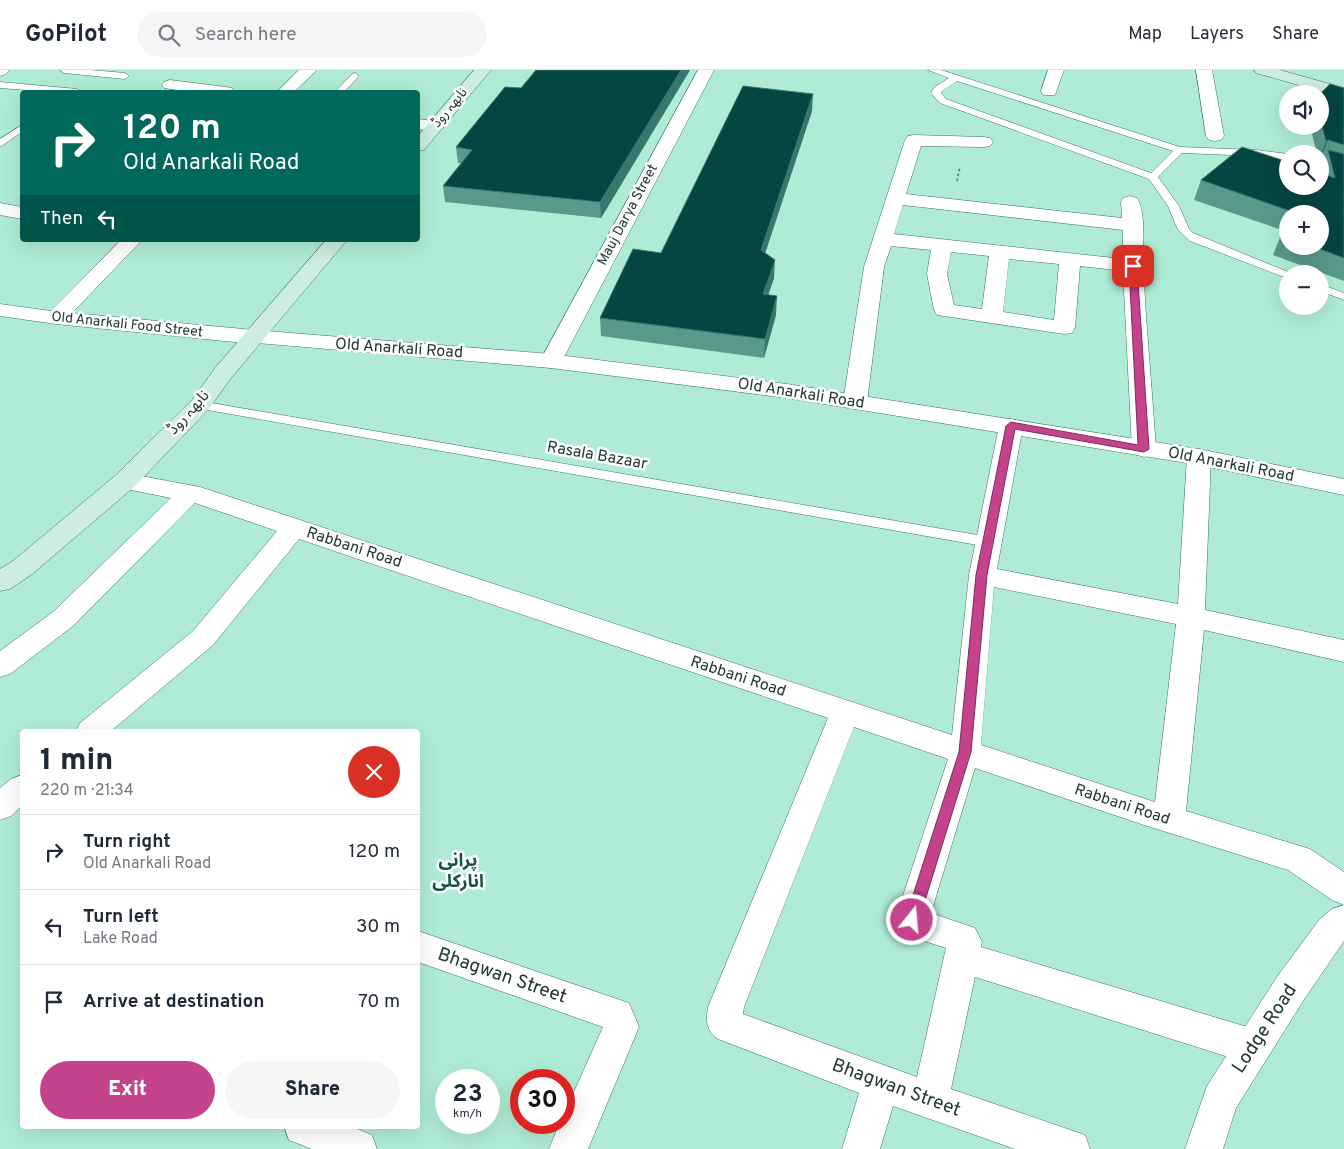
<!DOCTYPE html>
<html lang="en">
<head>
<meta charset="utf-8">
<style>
	:root { --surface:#fff; --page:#f6f6f7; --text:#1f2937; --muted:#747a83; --line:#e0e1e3; --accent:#c4438c }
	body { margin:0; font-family:Overpass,"Noto Sans Arabic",sans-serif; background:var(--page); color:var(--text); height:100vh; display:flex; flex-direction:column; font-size:19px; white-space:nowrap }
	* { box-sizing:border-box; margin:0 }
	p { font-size:16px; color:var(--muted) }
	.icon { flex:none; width:28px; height:28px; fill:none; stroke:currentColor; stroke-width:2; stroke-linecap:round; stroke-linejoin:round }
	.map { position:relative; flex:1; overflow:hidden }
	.drawer { position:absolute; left:20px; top:659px; width:400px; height:400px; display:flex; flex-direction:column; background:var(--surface); border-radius:5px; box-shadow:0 5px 20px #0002 }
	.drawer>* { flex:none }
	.banner { position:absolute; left:20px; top:20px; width:400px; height:152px; border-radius:5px; box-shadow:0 5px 20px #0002; background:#00695c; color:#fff; overflow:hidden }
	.controls { position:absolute; left:1279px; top:15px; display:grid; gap:10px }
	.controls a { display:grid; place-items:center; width:50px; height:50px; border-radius:50%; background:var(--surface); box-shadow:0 5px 20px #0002; font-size:25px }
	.speed { position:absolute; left:435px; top:999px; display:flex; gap:10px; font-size:25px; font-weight:700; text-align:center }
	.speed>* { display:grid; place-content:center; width:65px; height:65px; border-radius:50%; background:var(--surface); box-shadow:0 5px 20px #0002; line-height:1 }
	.speed small { font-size:12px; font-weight:400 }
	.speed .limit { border:8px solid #d22; background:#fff; color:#111 }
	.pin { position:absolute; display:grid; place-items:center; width:42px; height:42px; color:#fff; margin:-21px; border-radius:10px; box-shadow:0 2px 8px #0006 }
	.me { position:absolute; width:55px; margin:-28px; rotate:17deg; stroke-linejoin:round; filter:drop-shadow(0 0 4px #0008) }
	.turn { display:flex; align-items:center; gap:18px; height:105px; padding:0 20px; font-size:22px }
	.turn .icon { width:65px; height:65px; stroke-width:2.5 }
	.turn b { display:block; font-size:35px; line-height:42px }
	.then { display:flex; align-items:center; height:48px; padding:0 20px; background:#0003; gap:10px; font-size:19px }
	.round { display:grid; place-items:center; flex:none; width:52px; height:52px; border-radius:26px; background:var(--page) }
	.headline { display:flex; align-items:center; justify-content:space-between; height:85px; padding:0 20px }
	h1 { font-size:30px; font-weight:800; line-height:38px }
	.cta { display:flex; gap:10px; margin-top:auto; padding:10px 20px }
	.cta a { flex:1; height:58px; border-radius:30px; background:var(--accent); color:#fff; font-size:20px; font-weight:800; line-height:58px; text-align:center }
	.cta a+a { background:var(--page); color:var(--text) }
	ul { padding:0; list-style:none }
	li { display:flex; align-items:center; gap:15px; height:75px; padding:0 20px; border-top:1px solid var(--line) }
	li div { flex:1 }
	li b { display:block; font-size:19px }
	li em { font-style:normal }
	header { display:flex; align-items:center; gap:30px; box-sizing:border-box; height:70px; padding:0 25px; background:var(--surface); border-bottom:1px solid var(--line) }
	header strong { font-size:24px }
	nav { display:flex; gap:28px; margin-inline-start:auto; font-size:18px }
	.search { width:350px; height:45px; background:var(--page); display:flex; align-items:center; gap:12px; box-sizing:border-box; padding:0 18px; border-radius:28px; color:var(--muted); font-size:19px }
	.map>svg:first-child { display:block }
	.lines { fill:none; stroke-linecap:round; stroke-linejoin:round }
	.service-casing { stroke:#3b7460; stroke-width:1 }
	.minor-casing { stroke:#3b7460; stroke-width:1 }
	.tertiary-casing { stroke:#3b7460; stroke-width:1 }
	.secondary-casing { stroke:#3b7460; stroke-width:1 }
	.path { stroke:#628b7b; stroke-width:2; stroke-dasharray:2.5 2.5; stroke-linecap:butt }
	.service { fill:#fff; fill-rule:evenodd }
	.minor { fill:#fff; fill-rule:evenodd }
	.tertiary { fill:#fff; fill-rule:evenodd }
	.secondary { fill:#cdede2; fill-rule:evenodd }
	.wall { fill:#5a988c; fill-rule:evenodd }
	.shaded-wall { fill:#38776e }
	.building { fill:#054542; stroke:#38776e }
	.route { fill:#c4438c; stroke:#7f2c5b }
	.labels { text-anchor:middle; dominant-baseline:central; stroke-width:5; stroke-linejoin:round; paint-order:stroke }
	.far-street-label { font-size:14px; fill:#213930; stroke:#fefefe }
	.street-label { font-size:16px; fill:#213930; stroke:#fefefe }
	.neighbourhood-label { font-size:18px; font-weight:bold; fill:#185442; stroke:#fefefe }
	.near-street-label { font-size:19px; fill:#213930; stroke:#fefefe }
</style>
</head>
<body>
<header>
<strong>GoPilot</strong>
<div class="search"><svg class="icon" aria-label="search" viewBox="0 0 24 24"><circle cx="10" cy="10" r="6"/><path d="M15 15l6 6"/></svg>Search here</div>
<nav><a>Map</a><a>Layers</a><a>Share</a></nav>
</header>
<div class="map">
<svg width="1344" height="1079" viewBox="0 0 1344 1079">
	<rect width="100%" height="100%" fill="#b0ecd5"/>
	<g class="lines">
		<g class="service-casing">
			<g id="service">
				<path d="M60 0H91L125 3 129 6 125 9 64 3Z"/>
				<path d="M928 0H941L1180 77 1256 80 1288 84V90L1256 86 1182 83 1158 107 1179 136 1189 159 1193 163 1293 204H1288V208L1284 207 1190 171 1178 160 1168 136 1149 109 940 33 931 23 935 17 949 8ZM957 11 1173 81 1151 103 946 29 941 23 942 21Z"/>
				<path d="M355 3 359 6 344 22H335L352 4Z"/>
				<path d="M0 12 77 19 82 22H53L0 18Z"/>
				<path d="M22 55V62L0 77V69Z"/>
				<path d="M1320 91 1344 98V104L1320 97Z"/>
				<path d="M1320 214 1344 223V230L1320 221Z"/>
				<path d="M200 331 989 467 994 469 996 472 994 475 989 477 196 338 194 335 196 332Z"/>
			</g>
		</g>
		<g class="minor-casing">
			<g id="minor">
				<path d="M0 0H9L6 4 0 6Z"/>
				<path d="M299 0H317L294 22H277Z"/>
				<path d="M698 0H714L562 291 559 296 551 298 543 296 540 291Z"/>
				<path d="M1048 0H1064L1055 25H1043L1041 21Z"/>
				<path d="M1196 0H1212L1224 66 1221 70 1215 71 1209 70 1206 66Z"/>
				<path d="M170 10 226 17 232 18 234 22H190L164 18 162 15 164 12Z"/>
				<path d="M418 49 441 52 444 56 441 60 435 61 418 59Z"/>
				<path d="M914 65 984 67 990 68 993 72 990 76 984 77 921 76 906 124 1122 148 1121 132 1123 128 1130 126 1137 128C1147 143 1142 178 1143 196 1146 257 1152 318 1156 379L1153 384 1144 387 1135 384 1132 379 1123 201 1080 196 1075 258 1072 263 1064 264 937 245 934 240 927 204 931 180 891 176 884 197 867 332 863 337 855 339 847 337 843 332 864 197 905 70 908 66ZM903 135 1123 160V189L894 164ZM951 182 989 186 982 239 954 235 947 204ZM1009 189 1059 194 1054 250 1003 242Z"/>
				<path d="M0 133 22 137V149L0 145Z"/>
				<path d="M121 170H142L72 243 254 260 262 262 265 267 262 272 254 274 56 254 0 246V234L51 241Z"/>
				<path d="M1011 349 1019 351 1023 356 997 499 1178 534 1187 387 1190 382 1199 379 1208 382 1211 387 1205 540 1344 570V592L1204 560 1186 741 1310 779 1344 802V835L1332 830 1288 800 1144 755 975 698 931 843 975 858 982 872 981 877 1254 959 1267 965 1272 977 1267 989 1254 995 975 907 951 1019 1085 1065 1090 1079H1015L893 1036 880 1079H842L859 1023 718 969C706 960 706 951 708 937L828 648 299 469 213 575 111 661H76L80 653 193 561 277 461 195 433 73 556 10 604 0 607V581L53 542 171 428 116 417 113 411 116 405 125 403 200 417 952 665 969 505 999 356 1003 351ZM994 517 1176 554 1155 732 981 675ZM854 657 948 689 895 850 902 864 946 878 917 1007 743 944 744 937Z"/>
				<path d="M22 705V736L11 746 0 750V718L11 709Z"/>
				<path d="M418 861 629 933 639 957 588 1079H549L560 1052H564V1044L603 957 418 892Z"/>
				<path d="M284 1056H350L372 1065 377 1079H312L289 1070Z"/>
			</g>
		</g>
		<g class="tertiary-casing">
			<g id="tertiary">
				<path d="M254 260 551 284 787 314 1199 379 1344 409V425L1199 395 787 328 551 298 246 272 243 267 246 262Z"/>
				<path d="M1344 835V871L1303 931 1236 1038 1223 1079H1185L1207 1016 1277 907 1319 850 1332 839Z"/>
			</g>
		</g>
		<g class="secondary-casing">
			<g id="secondary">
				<path d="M474 0H491L424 80 418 81V66Z"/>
				<path d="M1254 0H1280L1344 18V28L1256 3Z"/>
				<path d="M326 170H347L231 308 208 340 134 417 31 505 10 519 0 521V499L13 491 116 405 192 330 215 298Z"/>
			</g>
		</g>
		<path class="path" d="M957 111 960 96"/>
		<use href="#service" class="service"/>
		<use href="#minor" class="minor"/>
		<use href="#tertiary" class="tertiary"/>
		<use href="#secondary" class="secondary"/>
	</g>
	<g class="wall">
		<path d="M690 0 601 148 445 132 443 116 461 93H458L456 77Z"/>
		<path d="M1344 18V211L1273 185 1281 165 1285 161 1194 130 1201 110 1321 103 1320 99 1324 90H1320V84H1317L1310 56H1320V24ZM1288 144H1320V176H1288Z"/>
		<path d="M812 41 765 183 774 208 768 225 776 245 764 288 601 266 600 248 661 183Z"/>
	</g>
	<g class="shaded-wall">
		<path d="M681 0H690L601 148 600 132Z"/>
		<path d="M813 24 812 41 760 199 761 180Z"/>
		<path d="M1328 70 1321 89 1320 90V86L1326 71Z"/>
		<path d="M775 190 774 208 762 243 763 224Z"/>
		<path d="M777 226 776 245 764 288 765 269Z"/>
	</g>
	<g class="building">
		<path d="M536 0H681L600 132 443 116 472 80 456 77 505 17 521 18Z"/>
		<path d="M1330 14 1344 18V75L1328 70 1326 71 1320 49V24Z"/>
		<path d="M743 16 813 24 761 180 775 190 763 224 777 226 765 269 600 248 633 179 661 183Z"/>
		<path d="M1242 77 1288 92V116H1320V103L1335 108 1328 80 1344 84V188L1312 176H1320V144H1299L1201 110Z"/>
		<path d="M1288 159V168L1281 165Z"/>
	</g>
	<path class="route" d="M1133 193 1137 196 1149 379 1144 382 1015 359 987 505 971 682 919 850 917 854 912 856 907 854 905 850 959 682 976 505 1006 356 1011 352 1138 375 1129 196Z"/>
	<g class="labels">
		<g class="far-street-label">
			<text transform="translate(450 38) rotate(-50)">نابھہ روڈ</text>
			<text transform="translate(628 145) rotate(-62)">Mauj Darya Street</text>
			<text transform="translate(127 255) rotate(6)">Old Anarkali Food Street</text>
		</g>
		<g class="street-label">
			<text transform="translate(399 279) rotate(4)">Old Anarkali Road</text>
			<text transform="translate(801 324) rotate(9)">Old Anarkali Road</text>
			<text transform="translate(189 343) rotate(-48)">نابھہ روڈ</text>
			<text transform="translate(597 386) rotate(10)">Rasala Bazaar</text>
			<text transform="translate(1231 395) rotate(11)">Old Anarkali Road</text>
			<text transform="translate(354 478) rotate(18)">Rabbani Road</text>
			<text transform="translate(738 607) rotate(18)">Rabbani Road</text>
			<text transform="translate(1122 735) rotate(18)">Rabbani Road</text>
		</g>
		<g class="neighbourhood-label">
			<text x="458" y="791">پرانی<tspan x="458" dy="21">انارکلی</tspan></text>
		</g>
		<g class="near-street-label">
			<text transform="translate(502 906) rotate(19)">Bhagwan Street</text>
			<text transform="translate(1265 959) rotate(-57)">Lodge Road</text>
			<text transform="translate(896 1018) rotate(20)">Bhagwan Street</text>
		</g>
	</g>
</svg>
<div class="controls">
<a><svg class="icon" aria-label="sound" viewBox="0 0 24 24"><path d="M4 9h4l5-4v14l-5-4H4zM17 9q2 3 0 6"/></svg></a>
<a><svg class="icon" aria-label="search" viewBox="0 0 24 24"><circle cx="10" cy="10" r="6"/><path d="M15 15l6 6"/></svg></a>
<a>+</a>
<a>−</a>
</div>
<div class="speed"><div>23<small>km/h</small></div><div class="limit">30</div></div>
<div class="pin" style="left:1133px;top:196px;background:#d93025"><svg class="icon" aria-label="arrive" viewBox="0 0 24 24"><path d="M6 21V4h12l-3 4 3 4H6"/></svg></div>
<svg class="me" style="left:912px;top:850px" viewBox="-20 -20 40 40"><circle r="17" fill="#c4438c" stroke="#fff" stroke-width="3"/><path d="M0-11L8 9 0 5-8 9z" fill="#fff"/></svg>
<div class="banner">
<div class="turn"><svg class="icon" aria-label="right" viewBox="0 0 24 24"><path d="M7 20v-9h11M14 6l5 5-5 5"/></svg><div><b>120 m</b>Old Anarkali Road</div></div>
<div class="then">Then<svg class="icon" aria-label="left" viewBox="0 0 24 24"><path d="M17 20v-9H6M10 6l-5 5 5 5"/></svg></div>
</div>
<section class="drawer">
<div class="headline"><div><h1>1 min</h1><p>220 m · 21:34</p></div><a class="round" style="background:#d93025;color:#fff"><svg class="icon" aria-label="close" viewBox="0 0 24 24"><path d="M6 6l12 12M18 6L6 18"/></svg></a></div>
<ul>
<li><svg class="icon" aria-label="right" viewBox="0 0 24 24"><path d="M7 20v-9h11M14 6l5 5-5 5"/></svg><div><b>Turn right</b><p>Old Anarkali Road</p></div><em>120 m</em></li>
<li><svg class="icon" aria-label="left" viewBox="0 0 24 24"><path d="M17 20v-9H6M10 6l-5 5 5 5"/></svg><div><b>Turn left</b><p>Lake Road</p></div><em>30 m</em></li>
<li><svg class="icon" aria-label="arrive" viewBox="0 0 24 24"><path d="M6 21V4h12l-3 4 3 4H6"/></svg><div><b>Arrive at destination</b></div><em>70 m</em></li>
</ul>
<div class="cta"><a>Exit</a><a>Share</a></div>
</section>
</div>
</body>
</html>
